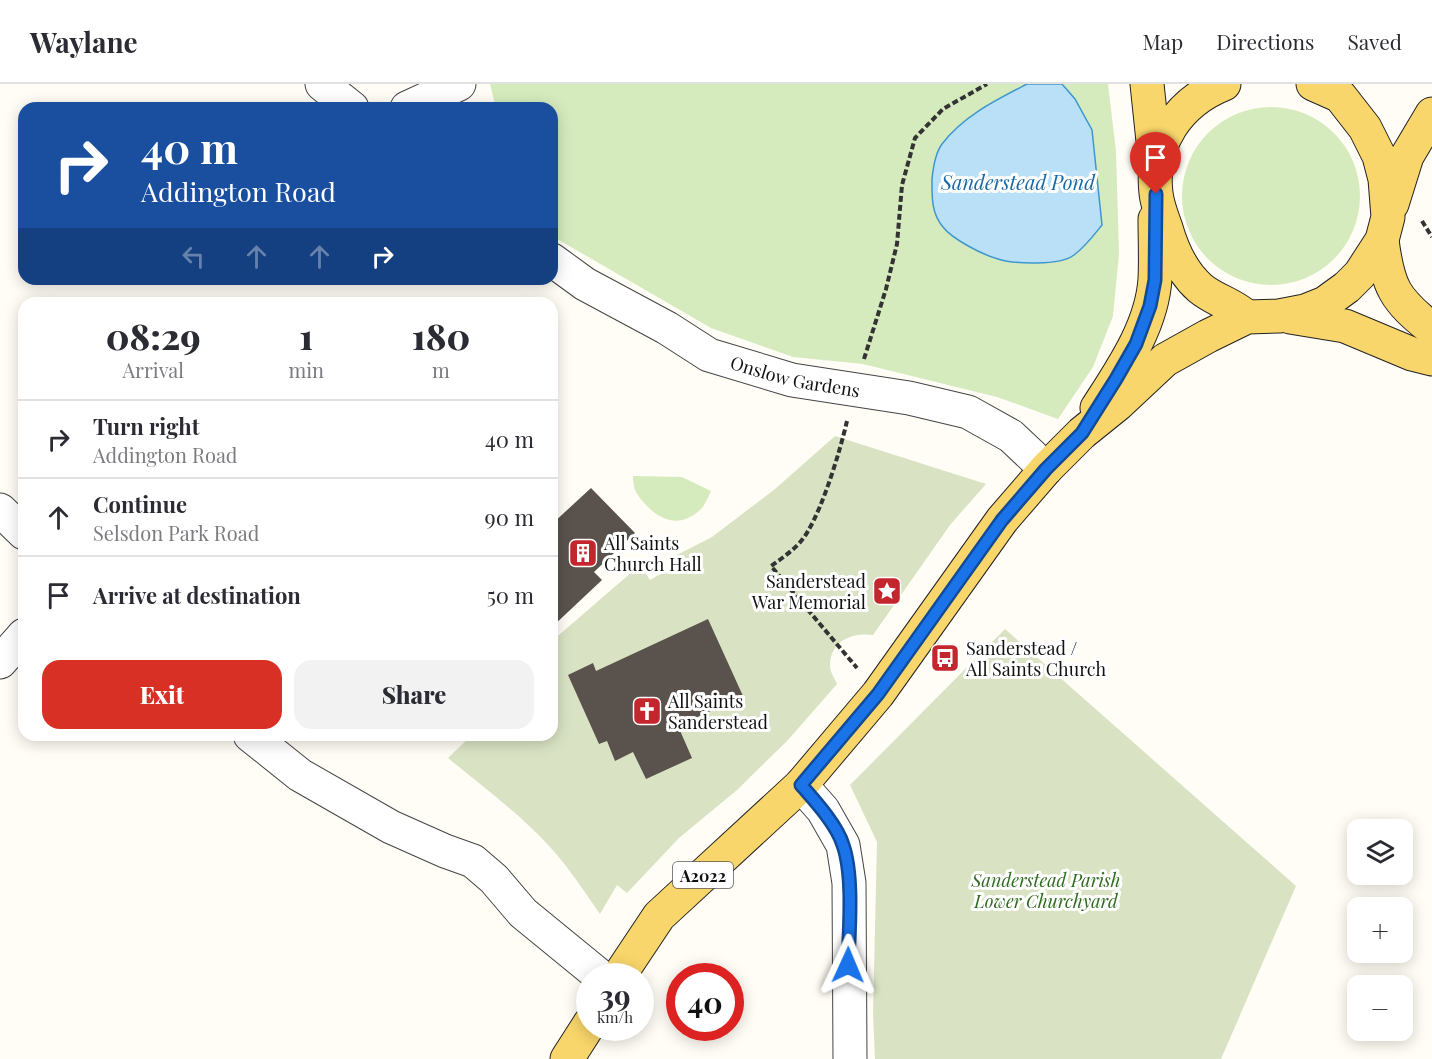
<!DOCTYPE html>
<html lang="en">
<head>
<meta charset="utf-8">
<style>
	:root { --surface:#fff; --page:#f2f2f3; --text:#2b2b33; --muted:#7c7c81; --line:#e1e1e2; --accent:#d93025 }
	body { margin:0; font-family:"Playfair Display",serif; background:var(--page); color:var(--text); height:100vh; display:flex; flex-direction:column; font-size:22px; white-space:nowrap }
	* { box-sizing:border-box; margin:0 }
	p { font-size:20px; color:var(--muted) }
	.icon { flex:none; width:33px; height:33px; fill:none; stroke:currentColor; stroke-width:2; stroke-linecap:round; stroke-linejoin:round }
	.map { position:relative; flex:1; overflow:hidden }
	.drawer { position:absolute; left:18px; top:213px; width:540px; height:444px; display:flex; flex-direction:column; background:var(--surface); border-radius:18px; box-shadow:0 3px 15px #0003 }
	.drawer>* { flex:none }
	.top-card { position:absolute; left:18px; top:18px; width:540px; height:183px; border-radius:18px; box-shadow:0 3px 15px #0003; background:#1a4fa0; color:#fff; overflow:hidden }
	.tools { position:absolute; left:1347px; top:735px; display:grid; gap:12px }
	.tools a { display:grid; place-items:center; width:66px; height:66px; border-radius:12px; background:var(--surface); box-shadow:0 3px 15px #0003; font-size:30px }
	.speed { position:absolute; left:576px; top:879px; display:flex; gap:12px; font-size:30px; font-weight:700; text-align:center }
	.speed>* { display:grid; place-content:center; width:78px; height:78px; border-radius:50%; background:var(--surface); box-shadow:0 3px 15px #0003; line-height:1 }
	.speed small { font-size:15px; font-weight:400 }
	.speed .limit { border:9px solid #d22; background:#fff; color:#111 }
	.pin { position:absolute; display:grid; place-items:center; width:51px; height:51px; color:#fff; margin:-62px -26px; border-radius:50% 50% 50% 0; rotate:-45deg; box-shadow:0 0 6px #0007 }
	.pin .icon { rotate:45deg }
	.me { position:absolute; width:66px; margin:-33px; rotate:1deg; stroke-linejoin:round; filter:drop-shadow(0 0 4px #0008) }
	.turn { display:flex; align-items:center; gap:21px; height:126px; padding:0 24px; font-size:27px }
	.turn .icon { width:78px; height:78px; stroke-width:2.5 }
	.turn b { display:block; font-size:42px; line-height:51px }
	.lanes { display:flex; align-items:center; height:57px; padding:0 24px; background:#0003; justify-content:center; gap:30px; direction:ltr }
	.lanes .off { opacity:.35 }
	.eta { display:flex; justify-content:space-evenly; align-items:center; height:102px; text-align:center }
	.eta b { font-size:36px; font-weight:800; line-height:42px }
	.action { display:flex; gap:12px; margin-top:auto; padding:12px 24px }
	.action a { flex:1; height:69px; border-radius:18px; background:var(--accent); color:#fff; font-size:24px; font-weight:800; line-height:69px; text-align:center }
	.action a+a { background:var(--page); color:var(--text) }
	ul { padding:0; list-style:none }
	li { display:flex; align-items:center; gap:18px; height:78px; padding:0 24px; border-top:2px solid var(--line) }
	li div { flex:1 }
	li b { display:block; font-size:22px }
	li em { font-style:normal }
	header { display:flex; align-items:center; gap:36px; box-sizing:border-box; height:84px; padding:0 30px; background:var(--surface); border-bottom:2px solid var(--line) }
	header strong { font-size:28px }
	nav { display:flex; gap:33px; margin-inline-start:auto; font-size:21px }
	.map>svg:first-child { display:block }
	.green { fill:#d5ebbd }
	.cemetery { fill:#d9e3c4 }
	.water { fill:#b9e0f7; stroke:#3f96cf; stroke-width:1.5 }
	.building { fill:#5a524d }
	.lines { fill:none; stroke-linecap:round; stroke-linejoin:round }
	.minor-casing { stroke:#444; stroke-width:35 }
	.major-casing { stroke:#222; stroke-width:35 }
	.path { stroke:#333; stroke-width:4; stroke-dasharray:6 3; stroke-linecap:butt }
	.minor { stroke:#fff; stroke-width:33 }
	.major { stroke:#f9d66b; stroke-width:33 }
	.route-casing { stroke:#114b97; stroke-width:15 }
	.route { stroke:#1a73e8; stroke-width:10 }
	.labels { text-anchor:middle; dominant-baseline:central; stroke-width:6; stroke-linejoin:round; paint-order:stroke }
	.shield { fill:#fff; stroke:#585858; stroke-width:1.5 }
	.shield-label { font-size:16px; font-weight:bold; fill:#111 }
	.street-label { font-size:18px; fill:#111; stroke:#fff }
	.poi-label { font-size:18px; fill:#111; stroke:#fff; text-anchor:start }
	.park-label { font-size:18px; font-style:italic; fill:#2f6b1f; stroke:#fff }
	.water-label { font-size:20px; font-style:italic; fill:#1768a6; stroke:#fff }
</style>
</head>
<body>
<header>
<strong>Waylane</strong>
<nav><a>Map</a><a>Directions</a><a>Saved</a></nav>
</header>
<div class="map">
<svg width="1432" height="975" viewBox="0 0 1432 975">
	<rect width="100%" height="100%" fill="#fffdf5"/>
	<g class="green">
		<path d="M490 0H1108L1116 67 1119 170 1113 232 1093 283 1058 335 997 313 863 280 793 273 711 244 552 152V24H496Z"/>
		<circle cx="1271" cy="112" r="89"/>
		<path d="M633 392 682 393 711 407C708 413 705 422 699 427 680 443 662 438 646 421 637 411 633 406 633 392Z"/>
	</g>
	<g class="cemetery">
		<path d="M835 352 986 400 950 441 873 551C852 548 830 557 830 582 830 588 835 595 837 600L788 656 737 706 679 754 627 809 617 801 600 830C584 807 569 784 550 763 520 730 482 702 448 674L472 651H552V557L640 481 650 496 673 483 669 475 712 453 775 405Z"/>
		<path d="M1005 545 1296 802 1221 975H875L873 929 877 758 850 701Z"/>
	</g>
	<path class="water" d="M1027 0H1062L1075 15 1092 46 1102 141C1094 151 1085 163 1074 171 1060 182 1014 180 998 175 983 171 952 155 943 143 931 129 932 112 932 95 933 85 936 68 942 60 963 32 996 16 1027 0Z"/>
	<g class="building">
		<path d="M591 404 635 449 594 488 602 496 552 543V440Z"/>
		<path d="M708 535 743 612 678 642 692 674 646 695 633 668 615 677 607 657 599 660 568 591 593 579 596 587Z"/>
	</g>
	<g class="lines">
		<g class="minor-casing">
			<g id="minor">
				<path d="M322 0 352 24"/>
				<path d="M407 24 459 0"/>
				<path id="s1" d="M552 176 585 200 667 244 709 271 792 296 909 314 968 328 1011 352 1046 385"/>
				<path d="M0 426 24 449"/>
				<path d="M0 578 24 551"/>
				<path d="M250 651 300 691 391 743 445 767 473 777 494 795 523 829 600 892"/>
				<path d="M801 701 823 726 843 761 849 799 850 975"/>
			</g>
		</g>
		<g class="major-casing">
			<g id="major">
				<path d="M1147 0 1155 76"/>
				<path d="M1224 0C1179 18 1150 59 1156 109 1157 120 1162 133 1166 144 1172 165 1183 189 1200 204 1214 216 1233 220 1247 233"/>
				<path d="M1392 120 1407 72 1432 30"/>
				<path d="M1382 156C1388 203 1394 215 1432 245"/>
				<path d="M1290 233 1345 242 1412 270 1432 275"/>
				<path d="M1097 324C1122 285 1152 242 1155 195 1156 175 1155 155 1155 135"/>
				<path d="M619 892 659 832 801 701 878 610 1002 436 1046 385 1082 349 1118 320 1165 276 1208 252 1247 233 1279 232 1305 227 1325 219 1347 203 1360 190 1382 156 1388 133 1385 95 1379 72 1365 44 1340 12 1313 0"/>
				<path d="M567 975 590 939"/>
			</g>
		</g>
		<g class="path">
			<path d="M1422 137 1432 153"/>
			<path d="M864 275 886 205 897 160 902 101 915 54 943 25 987 0"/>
			<path d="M847 337C840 367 824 420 808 447 800 462 785 472 771 482L857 584"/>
		</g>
		<use href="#minor" class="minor"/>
		<use href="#major" class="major"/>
	</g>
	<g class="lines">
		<g class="route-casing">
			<path id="route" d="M848 881C849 848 854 792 843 761 837 741 815 717 801 701L878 610 1002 436 1046 385 1082 349 1116 295 1136 260 1150 222 1155 196 1156 110"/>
		</g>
		<use href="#route" class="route"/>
	</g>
	<defs>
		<g id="building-square" transform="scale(1.5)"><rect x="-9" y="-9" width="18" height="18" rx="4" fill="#c4262e" stroke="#fff"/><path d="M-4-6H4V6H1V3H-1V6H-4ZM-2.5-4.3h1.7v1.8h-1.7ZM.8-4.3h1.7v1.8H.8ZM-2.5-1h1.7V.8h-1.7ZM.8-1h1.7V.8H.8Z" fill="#fff"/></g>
		<g id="sight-square" transform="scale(1.5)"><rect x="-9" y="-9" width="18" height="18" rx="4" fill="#c4262e" stroke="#fff"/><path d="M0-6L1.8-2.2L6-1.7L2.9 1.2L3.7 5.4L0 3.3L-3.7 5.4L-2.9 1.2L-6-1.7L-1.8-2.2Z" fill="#fff"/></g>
		<g id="bus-square" transform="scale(1.5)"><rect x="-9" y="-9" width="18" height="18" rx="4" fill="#c4262e" stroke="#fff"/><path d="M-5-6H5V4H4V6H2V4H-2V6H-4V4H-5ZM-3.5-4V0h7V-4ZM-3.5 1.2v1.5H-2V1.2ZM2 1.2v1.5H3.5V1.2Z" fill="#fff"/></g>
		<g id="church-square" transform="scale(1.5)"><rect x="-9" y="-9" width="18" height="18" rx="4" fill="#c4262e" stroke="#fff"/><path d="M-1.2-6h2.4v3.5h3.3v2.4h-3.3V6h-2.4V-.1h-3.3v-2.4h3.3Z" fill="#fff"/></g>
	</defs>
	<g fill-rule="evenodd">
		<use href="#building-square" x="583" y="469"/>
		<use href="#sight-square" x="887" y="507"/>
		<use href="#bus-square" x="945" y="574"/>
		<use href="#church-square" x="647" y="627"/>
	</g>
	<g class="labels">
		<rect class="shield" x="673" y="778" width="60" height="26" rx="4.5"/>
		<g class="shield-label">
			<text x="703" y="791">A2022</text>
		</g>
		<g class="street-label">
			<text stroke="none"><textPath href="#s1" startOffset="273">Onslow Gardens</textPath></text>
		</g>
		<g class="poi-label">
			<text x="604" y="459">All Saints<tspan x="604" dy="21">Church Hall</tspan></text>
			<text x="866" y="497" text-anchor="end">Sanderstead<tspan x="866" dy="21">War Memorial</tspan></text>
			<text x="966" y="564">Sanderstead /<tspan x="966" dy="21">All Saints Church</tspan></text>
			<text x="668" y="617">All Saints<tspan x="668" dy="21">Sanderstead</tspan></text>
		</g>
		<g class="park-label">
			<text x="1046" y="796">Sanderstead Parish<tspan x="1046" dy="21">Lower Churchyard</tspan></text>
		</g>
		<g class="water-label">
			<text x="1018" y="97">Sanderstead Pond</text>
		</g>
	</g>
</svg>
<div class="tools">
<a><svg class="icon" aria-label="layers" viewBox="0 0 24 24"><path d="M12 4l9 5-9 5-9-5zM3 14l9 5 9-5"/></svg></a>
<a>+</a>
<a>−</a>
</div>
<div class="speed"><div>39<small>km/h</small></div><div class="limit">40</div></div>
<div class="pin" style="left:1156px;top:110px;background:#d93025"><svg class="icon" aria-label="arrive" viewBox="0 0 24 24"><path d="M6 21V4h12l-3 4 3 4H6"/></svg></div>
<svg class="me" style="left:848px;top:881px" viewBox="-20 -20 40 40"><path d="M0-17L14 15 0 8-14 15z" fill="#1a73e8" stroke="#fff" stroke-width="4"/></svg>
<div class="top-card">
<div class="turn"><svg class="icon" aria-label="right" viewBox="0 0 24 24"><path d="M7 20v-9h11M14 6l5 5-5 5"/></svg><div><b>40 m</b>Addington Road</div></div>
<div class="lanes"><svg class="icon off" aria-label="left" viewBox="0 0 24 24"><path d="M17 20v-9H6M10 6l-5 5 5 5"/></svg><svg class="icon off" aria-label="ahead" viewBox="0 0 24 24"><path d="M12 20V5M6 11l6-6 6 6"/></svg><svg class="icon off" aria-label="ahead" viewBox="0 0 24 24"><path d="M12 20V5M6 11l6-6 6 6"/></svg><svg class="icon" aria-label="right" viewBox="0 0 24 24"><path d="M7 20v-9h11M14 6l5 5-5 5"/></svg></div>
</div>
<section class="drawer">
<div class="eta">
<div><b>08:29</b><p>Arrival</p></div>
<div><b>1</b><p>min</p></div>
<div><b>180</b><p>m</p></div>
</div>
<ul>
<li><svg class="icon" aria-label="right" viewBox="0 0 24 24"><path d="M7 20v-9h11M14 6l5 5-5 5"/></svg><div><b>Turn right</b><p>Addington Road</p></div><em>40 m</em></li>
<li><svg class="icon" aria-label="ahead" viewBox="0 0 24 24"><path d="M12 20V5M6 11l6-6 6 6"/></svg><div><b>Continue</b><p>Selsdon Park Road</p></div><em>90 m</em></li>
<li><svg class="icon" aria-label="arrive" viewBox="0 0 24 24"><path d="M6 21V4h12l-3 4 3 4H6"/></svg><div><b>Arrive at destination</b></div><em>50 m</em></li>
</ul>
<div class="action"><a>Exit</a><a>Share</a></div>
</section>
</div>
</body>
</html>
